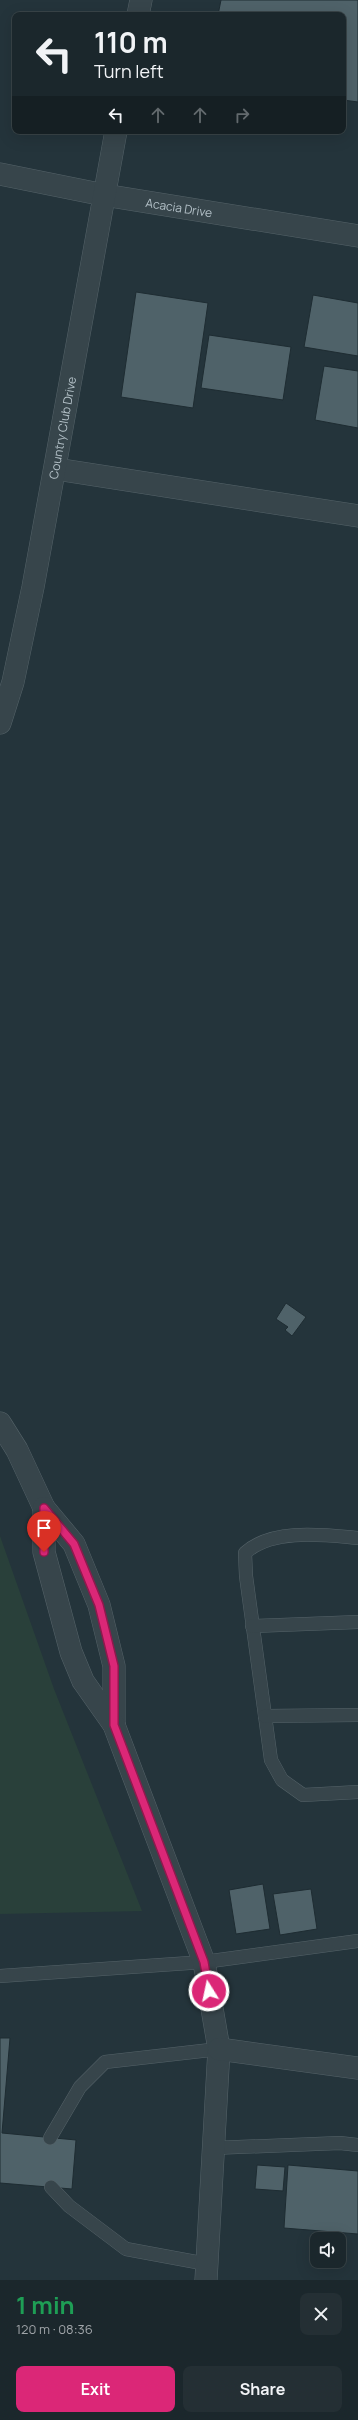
<!DOCTYPE html>
<html lang="en">
<head>
<meta charset="utf-8">
<style>
	:root { --surface:#1b272c; --page:#242f34; --text:#f1f3f6; --muted:#a0a5a9; --line:#394448; --accent:#db2777 }
	body { margin:0; font-family:Manrope,sans-serif; background:var(--page); color:var(--text); height:100vh; display:flex; flex-direction:column; font-size:15px; white-space:nowrap }
	* { box-sizing:border-box; margin:0 }
	p { font-size:13px; color:var(--muted) }
	.icon { flex:none; width:22px; height:22px; fill:none; stroke:currentColor; stroke-width:2; stroke-linecap:round; stroke-linejoin:round }
	.map { position:relative; height:2280px; overflow:hidden }
	.sheet { display:flex; flex-direction:column; background:var(--surface); flex:1 }
	.sheet>* { flex:none }
	.banner { position:absolute; left:12px; top:12px; width:334px; height:122px; border-radius:8px; box-shadow:0 4px 16px #0002,0 0 0 1px var(--line); background:#1b272c; color:var(--text); overflow:hidden }
	.fabs { position:absolute; left:310px; top:2232px; display:grid; gap:8px }
	.fabs a { display:grid; place-items:center; width:36px; height:36px; border-radius:8px; background:var(--surface); box-shadow:0 4px 16px #0002,0 0 0 1px var(--line); font-size:20px }
	.pin { position:absolute; display:grid; place-items:center; width:34px; height:34px; color:#fff; margin:-41px -17px; border-radius:50% 50% 50% 0; rotate:-45deg; box-shadow:0 0 4px #0007 }
	.pin .icon { rotate:45deg }
	.me { position:absolute; width:44px; margin:-22px; rotate:350deg; stroke-linejoin:round; filter:drop-shadow(0 0 3px #0008) }
	.turn { display:flex; align-items:center; gap:14px; height:84px; padding:0 16px; font-size:18px }
	.turn .icon { width:52px; height:52px; stroke-width:2.5 }
	.turn b { display:block; font-size:28px; line-height:34px }
	.lanes { display:flex; align-items:center; height:38px; padding:0 16px; background:#0003; justify-content:center; gap:20px; direction:ltr }
	.lanes .off { opacity:.35 }
	.round { display:grid; place-items:center; flex:none; width:42px; height:42px; border-radius:8px; background:var(--page) }
	.headline { display:flex; align-items:center; justify-content:space-between; height:68px; padding:0 16px }
	h1 { font-size:24px; font-weight:700; line-height:30px; color:#1e9e55 }
	.primary-button { display:flex; gap:8px; margin-top:auto; padding:8px 16px }
	.primary-button a { flex:1; height:46px; border-radius:8px; background:var(--accent); color:#fff; font-size:16px; font-weight:700; line-height:46px; text-align:center }
	.primary-button a+a { background:var(--page); color:var(--text) }
	.map>svg:first-child { display:block }
	.green { fill:#29403a }
	.building { fill:#4f6269; stroke:#1e2c32 }
	.lines { fill:none; stroke-linecap:round; stroke-linejoin:round }
	.lane-casing { stroke:#556369; stroke-width:14 }
	.street-casing { stroke:#556369; stroke-width:23 }
	.lane { stroke:#37454b; stroke-width:13 }
	.street { stroke:#37454b; stroke-width:22 }
	.route-casing { stroke:#8e194d; stroke-width:10 }
	.route { stroke:#db2777; stroke-width:7 }
	.labels { text-anchor:middle; dominant-baseline:central; stroke-width:4; stroke-linejoin:round; paint-order:stroke }
	.street-label { font-size:12px; fill:#b3c0c7; stroke:#1c2a30 }
</style>
</head>
<body>
<div class="map">
<svg width="358" height="2280" viewBox="0 0 358 2280">
	<rect width="100%" height="100%" fill="#24343b"/>
	<path class="green" d="M0 1536 54 1689 142 1911 0 1914Z"/>
	<g class="building">
		<path d="M221 0H358V102L343 100V15H218Z"/>
		<path d="M136 292 208 303 193 408 121 397Z"/>
		<path d="M313 295 358 303V356L304 347Z"/>
		<path d="M209 335 291 347 283 400 201 388Z"/>
		<path d="M324 366 358 371V428L315 420Z"/>
		<path d="M286 1303 306 1317 292 1336 285 1330 288 1327 276 1319Z"/>
		<path d="M263 1884 270 1929 236 1934 229 1890Z"/>
		<path d="M311 1889 317 1929 280 1935 273 1894Z"/>
		<path d="M0 2038H10L2 2133 76 2140 72 2189 0 2183Z"/>
		<path d="M257 2165 285 2167 283 2191 255 2189Z"/>
		<path d="M288 2165 358 2171V2234L284 2228Z"/>
	</g>
	<g class="lines">
		<g class="lane-casing">
			<g id="lane">
				<path d="M358 1538C324 1535 272 1528 245 1553L246 1576 271 1760 282 1780 303 1795 358 1792"/>
				<path d="M252 1626 358 1622"/>
				<path d="M265 1716 358 1715"/>
				<path d="M0 1976 204 1962 358 1941"/>
				<path d="M50 2138 80 2087 105 2062 219 2049"/>
				<path d="M213 2148 340 2143 358 2145"/>
				<path d="M51 2187 69 2206 126 2249 207 2264"/>
			</g>
		</g>
		<g class="street-casing">
			<g id="street">
				<path d="M138 15 141 0"/>
				<path id="s1" d="M0 174 104 195 358 236"/>
				<path d="M56 469 358 516"/>
				<path id="s2" d="M0 723 13 682 33 587 116 131"/>
				<path d="M0 1423 17 1450 44 1508 74 1544 99 1605 114 1666V1725"/>
				<path d="M44 1508V1552L71 1652 83 1681 114 1725 204 1962 219 2049 206 2280"/>
				<path d="M219 2049 358 2068"/>
			</g>
		</g>
		<use href="#lane" class="lane"/>
		<use href="#street" class="street"/>
	</g>
	<g class="lines">
		<g class="route-casing">
			<path id="route" d="M44 1552V1508L74 1544 99 1605 114 1666V1725L204 1962 209 1991"/>
		</g>
		<use href="#route" class="route"/>
	</g>
	<g class="labels">
		<g class="street-label">
			<text stroke="none"><textPath href="#s1" startOffset="182">Acacia Drive</textPath></text>
			<text stroke="none"><textPath href="#s2" startOffset="302">Country Club Drive</textPath></text>
		</g>
	</g>
</svg>
<div class="fabs">
<a><svg class="icon" aria-label="sound" viewBox="0 0 24 24"><path d="M4 9h4l5-4v14l-5-4H4zM17 9q2 3 0 6"/></svg></a>
</div>
<div class="pin" style="left:44px;top:1552px;background:#d93025"><svg class="icon" aria-label="arrive" viewBox="0 0 24 24"><path d="M6 21V4h12l-3 4 3 4H6"/></svg></div>
<svg class="me" style="left:209px;top:1991px" viewBox="-20 -20 40 40"><circle r="17" fill="#db2777" stroke="#fff" stroke-width="3"/><path d="M0-11L8 9 0 5-8 9z" fill="#fff"/></svg>
<div class="banner">
<div class="turn"><svg class="icon" aria-label="left" viewBox="0 0 24 24"><path d="M17 20v-9H6M10 6l-5 5 5 5"/></svg><div><b>110 m</b>Turn left</div></div>
<div class="lanes"><svg class="icon" aria-label="left" viewBox="0 0 24 24"><path d="M17 20v-9H6M10 6l-5 5 5 5"/></svg><svg class="icon off" aria-label="ahead" viewBox="0 0 24 24"><path d="M12 20V5M6 11l6-6 6 6"/></svg><svg class="icon off" aria-label="ahead" viewBox="0 0 24 24"><path d="M12 20V5M6 11l6-6 6 6"/></svg><svg class="icon off" aria-label="right" viewBox="0 0 24 24"><path d="M7 20v-9h11M14 6l5 5-5 5"/></svg></div>
</div>
</div>
<section class="sheet">
<div class="headline"><div><h1>1 min</h1><p>120 m · 08:36</p></div><a class="round"><svg class="icon" aria-label="close" viewBox="0 0 24 24"><path d="M6 6l12 12M18 6L6 18"/></svg></a></div>
<div class="primary-button"><a>Exit</a><a>Share</a></div>
</section>
</body>
</html>
